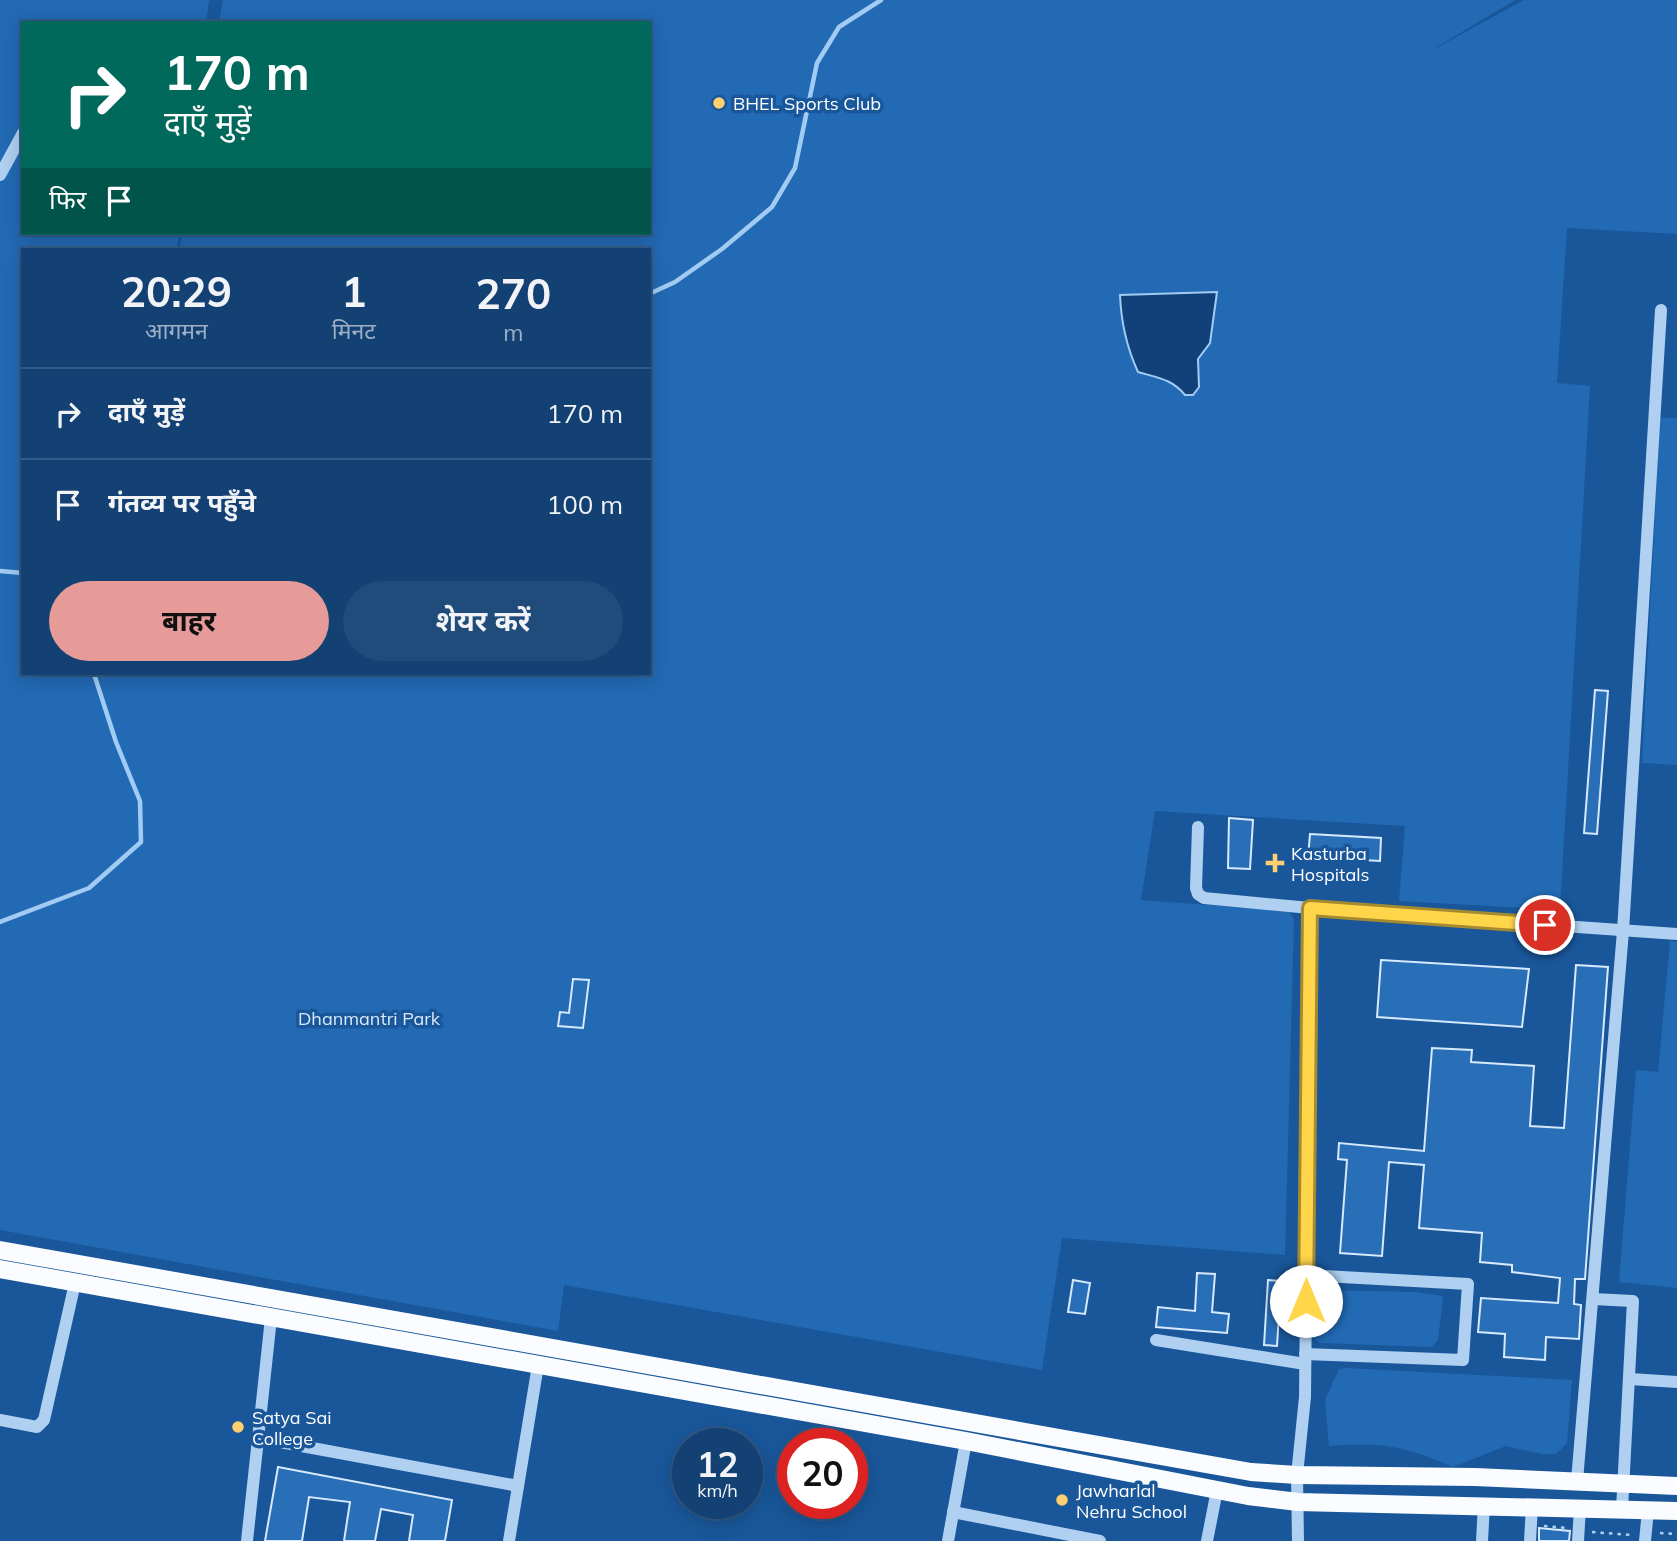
<!DOCTYPE html>
<html lang="hi">
<head>
<meta charset="utf-8">
<style>
	:root { --surface:#134174; --page:#204c7c; --text:#f1f3f6; --muted:#9dafc5; --line:#325a86; --accent:#e69b98 }
	body { margin:0; font-family:Mulish,"Noto Sans Devanagari",sans-serif; background:var(--page); color:var(--text); height:100vh; display:flex; flex-direction:column; font-size:26px; white-space:nowrap }
	* { box-sizing:border-box; margin:0 }
	p { font-size:23px; color:var(--muted) }
	.icon { flex:none; width:38px; height:38px; fill:none; stroke:currentColor; stroke-width:2; stroke-linecap:round; stroke-linejoin:round }
	.map { position:relative; flex:1; overflow:hidden }
	.panel { position:absolute; left:21px; top:248px; width:630px; height:427px; display:flex; flex-direction:column; background:var(--surface); border-radius:0px; box-shadow:0 4px 18px #0003,0 0 0 2px var(--line) }
	.panel>* { flex:none }
	.banner { position:absolute; left:21px; top:21px; width:630px; height:214px; border-radius:0px; box-shadow:0 4px 18px #0003,0 0 0 2px var(--line); background:#00695c; color:#fff; overflow:hidden }
	.speed { position:absolute; left:672px; top:1428px; display:flex; gap:14px; font-size:35px; font-weight:700; text-align:center }
	.speed>* { display:grid; place-content:center; width:91px; height:91px; border-radius:50%; background:var(--surface); box-shadow:0 4px 18px #0003,0 0 0 2px var(--line); line-height:1 }
	.speed small { font-size:18px; font-weight:400 }
	.speed .limit { border:10px solid #d22; background:#fff; color:#111 }
	.pin { position:absolute; display:grid; place-items:center; width:60px; height:60px; color:#fff; margin:-30px; border:4px solid #fff; border-radius:50%; box-shadow:0 2px 7px #0007 }
	.me { position:absolute; width:77px; margin:-38px; rotate:0deg; stroke-linejoin:round; filter:drop-shadow(0 0 5px #0008) }
	.turn { display:flex; align-items:center; gap:24px; height:147px; padding:0 28px; font-size:32px }
	.turn .icon { width:91px; height:91px; stroke-width:2.5 }
	.turn b { display:block; font-size:49px; line-height:60px }
	.then { display:flex; align-items:center; height:66px; padding:0 28px; background:#0003; gap:14px; font-size:26px }
	.eta { display:flex; justify-content:space-evenly; align-items:center; height:119px; text-align:center }
	.eta b { font-size:42px; font-weight:700; line-height:49px }
	.action { display:flex; gap:14px; margin-top:auto; padding:14px 28px }
	.action a { flex:1; height:80px; border-radius:42px; background:var(--accent); color:#111; font-size:28px; font-weight:700; line-height:80px; text-align:center }
	.action a+a { background:var(--page); color:var(--text) }
	ul { padding:0; list-style:none }
	li { display:flex; align-items:center; gap:21px; height:91px; padding:0 28px; border-top:2px solid var(--line) }
	li div { flex:1 }
	li b { display:block; font-size:26px }
	li em { font-style:normal }
	.map>svg:first-child { display:block }
	.green { fill:#226ab4 }
	.water { fill:#114178; stroke:#a2cbf3; stroke-width:2 }
	.lines { fill:none; stroke-linecap:round; stroke-linejoin:round }
	.stream { stroke:#a2cbf3; stroke-width:4.5 }
	.building { fill:#286fb8; stroke:#d7e9fc; stroke-width:2 }
	.path { stroke:#afd0f1; stroke-width:2.5; stroke-dasharray:3.5 5; stroke-linecap:butt }
	.minor { stroke:#afd0f1; stroke-width:12 }
	.major { stroke:#fafcff; stroke-width:18 }
	.route-casing { stroke:#a68a30; stroke-width:18 }
	.route { stroke:#ffd54a; stroke-width:12 }
	.poi-dot { fill:#ffcf70; stroke:#19579a; stroke-width:2.5 }
	.labels { text-anchor:middle; dominant-baseline:central; stroke-width:7; stroke-linejoin:round; paint-order:stroke }
	.poi-label { font-size:18px; fill:#fff; stroke:#19579a; text-anchor:start }
	.park-label { font-size:18px; fill:#d7e9fc; stroke:#19579a }
</style>
</head>
<body>
<div class="map">
<svg width="1677" height="1541" viewBox="0 0 1677 1541">
	<rect width="100%" height="100%" fill="#19579a"/>
	<g class="green">
		<path d="M0 0H209L206 23H23V233H179L177 250H23V674H649V250H179L182 233H649V23H219L223 0H1515L1425 54 1524 0H1677V234L1567 228 1557 383 1590 386 1560 910 1399 901 1405 826 1155 811 1141 900 1289 911 1294 920 1285 1255 1062 1238 1042 1370 564 1285 558 1331 0 1230Z"/>
		<path d="M1660 418H1677V765L1642 763Z"/>
		<path d="M1670 941 1677 942V1288L1619 1282 1636 1070 1658 1072Z"/>
		<path d="M1319 1290 1414 1292 1443 1296 1438 1340 1431 1347 1320 1343 1312 1337V1300Z"/>
		<path d="M1347 1368 1572 1380 1567 1443 1556 1454H1542L1506 1446 1453 1467C1403 1446 1383 1442 1329 1446L1325 1400 1339 1369Z"/>
	</g>
	<path class="water" d="M1217 292 1210 343 1198 359 1199 387 1193 395H1185C1172 379 1158 378 1138 372 1127 348 1121 321 1120 295Z"/>
	<g class="lines">
		<g class="stream">
			<path d="M649 294 675 282 722 249 772 207 795 168 817 63 839 27 881 0"/>
			<path d="M0 571 23 573"/>
			<path d="M0 922 89 888 141 842 140 801 116 742 94 674"/>
		</g>
	</g>
	<g class="building">
		<path d="M1595 690 1608 691 1597 834 1584 833Z"/>
		<path d="M1229 818 1253 820 1250 869 1228 868Z"/>
		<path d="M1310 834 1381 838 1380 861 1308 857Z"/>
		<path d="M1381 960 1529 969 1522 1027 1377 1017Z"/>
		<path d="M1576 965 1608 967 1585 1279H1575L1574 1304 1581 1305 1579 1339 1546 1337 1545 1360 1504 1357 1505 1334 1478 1332 1481 1298 1558 1303 1560 1278 1512 1272V1265L1480 1262 1482 1233 1419 1228 1424 1165 1389 1162 1382 1256 1340 1253 1347 1160 1338 1159 1339 1143 1424 1151 1432 1048 1472 1050 1471 1062 1534 1066 1530 1126 1564 1128Z"/>
		<path d="M573 979 589 980 583 1028 558 1026 560 1012 569 1013Z"/>
		<path d="M1197 1273 1215 1274 1212 1312 1229 1314 1227 1333 1156 1327 1158 1307 1195 1311Z"/>
		<path d="M1073 1280 1090 1283 1085 1314 1068 1312Z"/>
		<path d="M1268 1280 1281 1281 1277 1346 1264 1345Z"/>
		<path d="M278 1467 452 1500 445 1541H409L413 1515 381 1509 375 1541H344L350 1502 309 1497 302 1541H265Z"/>
		<path d="M1539 1528 1570 1531 1569 1541H1539Z"/>
	</g>
	<g class="lines">
		<g class="path">
			<path d="M1544 1526 1566 1528"/>
			<path d="M1592 1532 1631 1535"/>
			<path d="M1660 1533 1677 1534"/>
		</g>
		<g class="minor">
			<path d="M0 175 23 133"/>
			<path d="M1198 827 1196 888 1198 894 1204 898 1310 908 1677 934"/>
			<path d="M1593 1299 1633 1301 1622 1509"/>
			<path d="M1156 1340 1305 1364"/>
			<path d="M1305 1354 1463 1360 1468 1284 1306 1275"/>
			<path d="M1630 1379 1677 1382"/>
			<path d="M0 1420 37 1427 44 1420 75 1283"/>
			<path d="M258 1438 518 1486"/>
			<path d="M1577 1481 1623 931 1661 310"/>
			<path d="M953 1512 1100 1541"/>
			<path d="M247 1541 271 1318"/>
			<path d="M509 1541 538 1365"/>
			<path d="M948 1541 966 1441"/>
			<path d="M1207 1541 1217 1490"/>
			<path d="M1298 1541 1297 1475 1305 1397 1310 908"/>
			<path d="M1482 1541 1484 1504"/>
			<path d="M1530 1541 1532 1506"/>
			<path d="M1578 1541 1580 1507"/>
			<path d="M1645 1541 1648 1510"/>
		</g>
		<g class="major">
			<path d="M0 1250 1251 1472 1297 1475 1475 1477 1677 1486"/>
			<path d="M0 1269 966 1441 1248 1496 1298 1502 1677 1511"/>
		</g>
	</g>
	<g class="lines">
		<g class="route-casing">
			<path id="route" d="M1306 1301 1310 908 1545 925"/>
		</g>
		<use href="#route" class="route"/>
	</g>
	<g class="poi-dot">
		<circle cx="719" cy="103" r="7"/>
		<path d="M1271.5 852.5h7v7h7v7h-7v7h-7v-7h-7v-7h7z"/>
		<circle cx="238" cy="1427" r="7"/>
		<circle cx="1062" cy="1500" r="7"/>
	</g>
	<g class="labels">
		<g class="poi-label">
			<text x="733" y="103">BHEL Sports Club</text>
			<text x="1291" y="853">Kasturba<tspan x="1291" dy="21">Hospitals</tspan></text>
			<text x="252" y="1417">Satya Sai<tspan x="252" dy="21">College</tspan></text>
			<text x="1076" y="1490">Jawharlal<tspan x="1076" dy="21">Nehru School</tspan></text>
		</g>
		<g class="park-label">
			<text x="369" y="1018">Dhanmantri Park</text>
		</g>
	</g>
</svg>
<div class="speed"><div>12<small>km/h</small></div><div class="limit">20</div></div>
<div class="pin" style="left:1545px;top:925px;background:#d93025"><svg class="icon" aria-label="arrive" viewBox="0 0 24 24"><path d="M6 21V4h12l-3 4 3 4H6"/></svg></div>
<svg class="me" style="left:1306px;top:1301px" viewBox="-20 -20 40 40"><circle r="19" fill="#fff"/><path d="M0-13L10 11 0 6-10 11z" fill="#ffd54a"/></svg>
<div class="banner">
<div class="turn"><svg class="icon" aria-label="right" viewBox="0 0 24 24"><path d="M7 20v-9h11M14 6l5 5-5 5"/></svg><div><b>170 m</b>दाएँ मुड़ें</div></div>
<div class="then">फिर<svg class="icon" aria-label="arrive" viewBox="0 0 24 24"><path d="M6 21V4h12l-3 4 3 4H6"/></svg></div>
</div>
<section class="panel">
<div class="eta">
<div><b>20:29</b><p>आगमन</p></div>
<div><b>1</b><p>मिनट</p></div>
<div><b>270</b><p>m</p></div>
</div>
<ul>
<li><svg class="icon" aria-label="right" viewBox="0 0 24 24"><path d="M7 20v-9h11M14 6l5 5-5 5"/></svg><div><b>दाएँ मुड़ें</b></div><em>170 m</em></li>
<li><svg class="icon" aria-label="arrive" viewBox="0 0 24 24"><path d="M6 21V4h12l-3 4 3 4H6"/></svg><div><b>गंतव्य पर पहुँचे</b></div><em>100 m</em></li>
</ul>
<div class="action"><a>बाहर</a><a>शेयर करें</a></div>
</section>
</div>
</body>
</html>
